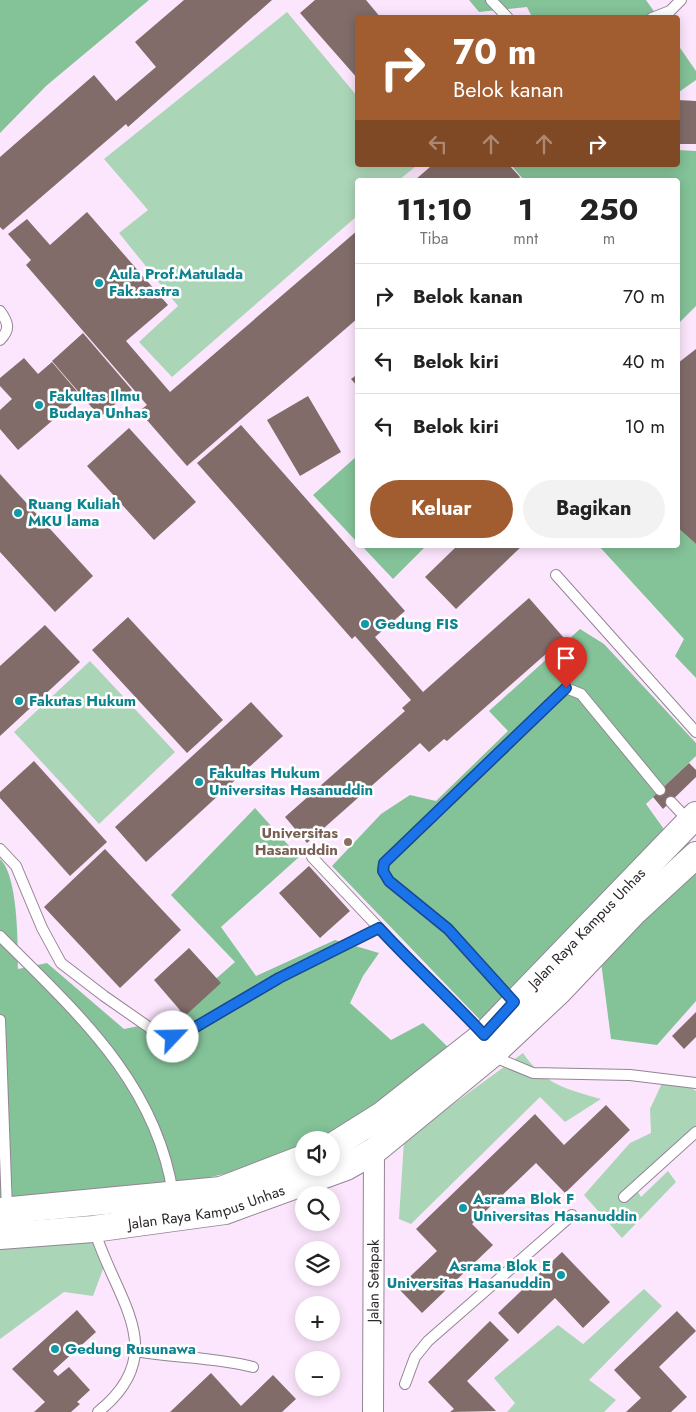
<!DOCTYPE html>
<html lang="id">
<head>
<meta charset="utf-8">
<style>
	:root { --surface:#fff; --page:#f2f2f2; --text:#222; --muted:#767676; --line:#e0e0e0; --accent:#a15c30 }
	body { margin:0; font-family:Jost,sans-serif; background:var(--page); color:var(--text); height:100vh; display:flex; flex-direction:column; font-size:19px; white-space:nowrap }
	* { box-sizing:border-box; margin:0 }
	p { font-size:16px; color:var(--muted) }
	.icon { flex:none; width:28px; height:28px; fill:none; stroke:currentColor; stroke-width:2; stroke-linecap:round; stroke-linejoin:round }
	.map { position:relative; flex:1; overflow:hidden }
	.panel { position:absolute; left:355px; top:178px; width:325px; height:370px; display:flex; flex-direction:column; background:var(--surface); border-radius:5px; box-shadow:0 2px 12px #0003 }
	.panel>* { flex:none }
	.guide { position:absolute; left:355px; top:15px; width:325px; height:152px; border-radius:5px; box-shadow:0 2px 12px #0003; background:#a15c30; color:#fff; overflow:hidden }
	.buttons { position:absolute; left:295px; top:1131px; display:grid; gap:10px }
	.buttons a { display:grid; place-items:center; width:45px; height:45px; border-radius:50%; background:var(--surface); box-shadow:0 2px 12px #0003; font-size:25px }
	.pin { position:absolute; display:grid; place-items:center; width:42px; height:42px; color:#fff; margin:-51px -21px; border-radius:50% 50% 50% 0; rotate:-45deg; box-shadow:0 0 5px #0007 }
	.pin .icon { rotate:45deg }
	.me { position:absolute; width:55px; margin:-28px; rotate:66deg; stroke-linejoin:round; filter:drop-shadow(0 0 4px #0008) }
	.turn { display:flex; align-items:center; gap:18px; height:105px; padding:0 15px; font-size:22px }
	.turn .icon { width:65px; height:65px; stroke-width:2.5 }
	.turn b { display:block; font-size:35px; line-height:42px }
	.lanes { display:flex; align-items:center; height:48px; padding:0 15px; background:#0003; justify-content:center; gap:25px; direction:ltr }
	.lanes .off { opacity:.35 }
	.eta { display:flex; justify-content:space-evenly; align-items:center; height:85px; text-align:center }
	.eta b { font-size:30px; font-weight:700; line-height:35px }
	.action { display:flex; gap:10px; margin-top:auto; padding:10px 15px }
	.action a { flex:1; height:58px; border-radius:30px; background:var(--accent); color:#fff; font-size:20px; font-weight:700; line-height:58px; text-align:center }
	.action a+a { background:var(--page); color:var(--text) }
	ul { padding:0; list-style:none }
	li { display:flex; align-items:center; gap:15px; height:65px; padding:0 15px; border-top:1px solid var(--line) }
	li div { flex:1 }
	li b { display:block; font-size:19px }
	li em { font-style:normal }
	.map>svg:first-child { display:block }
	.built { fill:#fce6fd; fill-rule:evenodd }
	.green { fill:#abd5b7 }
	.forest { fill:#84c298 }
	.building { fill:#816c69 }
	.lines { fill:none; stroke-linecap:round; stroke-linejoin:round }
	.service-casing { stroke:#938594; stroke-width:12 }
	.minor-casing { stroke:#938594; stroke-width:22 }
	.tertiary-casing { stroke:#938594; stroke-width:28 }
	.service { stroke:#fff; stroke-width:10 }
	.minor { stroke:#fff; stroke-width:20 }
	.tertiary { stroke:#fff; stroke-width:26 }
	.route-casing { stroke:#114b97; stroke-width:12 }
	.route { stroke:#1a73e8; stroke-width:9 }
	.culture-dot { fill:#0f9aa8; stroke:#fff; stroke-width:2 }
	.education-dot { fill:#8d6e63; stroke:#fff; stroke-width:2 }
	.labels { text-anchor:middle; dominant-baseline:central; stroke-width:5; stroke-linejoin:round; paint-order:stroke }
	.culture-label { font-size:15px; font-weight:bold; fill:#0d838f; stroke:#fff; text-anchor:start }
	.education-label { font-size:15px; font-weight:bold; fill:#785e54; stroke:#fff; text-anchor:end }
	.street-label { font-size:15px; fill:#2d272d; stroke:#fff }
</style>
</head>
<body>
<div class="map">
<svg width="696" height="1412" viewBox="0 0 696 1412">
	<rect width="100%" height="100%" fill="#fdf4fe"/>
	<path class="built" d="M0 0H696V1412H0ZM358 18H678V165H358ZM358 180H678V545H358ZM304 1140H331V1168H304ZM304 1195H331V1222H304ZM304 1250H331V1278H304ZM304 1305H331V1332H304ZM304 1360H331V1388H304Z"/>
	<g class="green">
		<path d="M287 12 357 96 358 165 416 166 399 180H358L357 216 172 377 139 342 178 306 119 233 148 210 104 159Z"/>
		<path d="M90 661 175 752 99 824 14 732Z"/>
		<path d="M523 1053C545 1085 566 1089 601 1099L565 1122 540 1097 411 1224 399 1219 404 1140Z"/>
		<path d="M663 1081 689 1086 696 1091V1129L633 1184 641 1197 668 1171 676 1182 622 1238 584 1195 630 1143 651 1133 650 1109Z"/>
		<path d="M100 1214 106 1261 93 1296 64 1292 0 1339V1219Z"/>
		<path d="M644 1289 662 1306 589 1380 616 1400 604 1412H507L515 1403 494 1378 558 1325 583 1344Z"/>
	</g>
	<g class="forest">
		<path d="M0 0H149L46 86 0 133Z"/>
		<path d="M469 0H646L658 17H532L527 7 479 12Z"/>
		<path d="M678 45 696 71V80L679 92Z"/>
		<path d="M678 150 696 151V306L678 324V180H524L511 165H678Z"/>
		<path d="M357 456V542L313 495Z"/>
		<path d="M678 528 696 544V678L675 656 684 639 598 545H678Z"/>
		<path d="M361 545H427L393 579Z"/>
		<path d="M580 629 604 644 696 743V756L646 804 666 832 483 1023 332 866 381 814 410 795 436 801 508 731 489 711Z"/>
		<path d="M255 808 299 857 221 927 256 976 335 940 379 953 363 976 350 1003 391 1040 423 1023 451 1050 326 1140H304V1149L251 1168 134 1194 0 1201V859C18 875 18 944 18 969L47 963 124 1029 169 1020 235 962 171 895Z"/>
		<path d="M696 868V1001L657 1045 611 1039 601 962Z"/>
	</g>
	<g class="building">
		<path d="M184 0H272L128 127 126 124 3 230 0 227V157L94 75 116 101 156 67 135 42Z"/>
		<path d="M315 0H366L381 18H358V79L300 13Z"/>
		<path d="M678 100 696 101V144H678Z"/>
		<path d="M428 165H509L520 177 517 180H415L430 167Z"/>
		<path d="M87 212 168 305 126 341 170 392 358 230V318L187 466 139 411 147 405 26 265 31 260 8 234 27 219 50 245Z"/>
		<path d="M83 333 132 390 100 417 52 361Z"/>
		<path d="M696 349V544L678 528V363Z"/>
		<path d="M24 358 38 374 52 362 81 396 18 450 0 429V410L12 399 0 386V378Z"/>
		<path d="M358 374V387L351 379Z"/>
		<path d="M308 396 341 452 300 476 267 420Z"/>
		<path d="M241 425 405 611 375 637 423 692 529 598 564 638 447 741 444 739 429 752 420 743 307 843 285 817 405 711 402 708 411 700 355 636 352 639 197 463Z"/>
		<path d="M129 428 196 502 154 540 87 466Z"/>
		<path d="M0 474 93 576 55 612 0 552Z"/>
		<path d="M458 545H523L456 609 425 577Z"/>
		<path d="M128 617 223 720 187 753 92 650Z"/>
		<path d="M45 625 80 662 0 736V666Z"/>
		<path d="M251 702 283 736 146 862 115 827Z"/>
		<path d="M34 761 107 842 70 876 0 798V792Z"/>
		<path d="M689 763 696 770V777L663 809 653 797Z"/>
		<path d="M105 849 181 930 120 988 44 907Z"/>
		<path d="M309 866 350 911 320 938 279 893Z"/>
		<path d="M189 948 221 983 185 1016 154 980Z"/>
		<path d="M696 1012V1037L684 1049 672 1036Z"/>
		<path d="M606 1105 630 1130 565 1193 536 1163 472 1224 493 1245 422 1313 398 1288 437 1251 416 1229 535 1114 564 1145Z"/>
		<path d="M562 1252 610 1302 583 1328 555 1298 518 1334 498 1313Z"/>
		<path d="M77 1310 96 1332 53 1371 58 1376 69 1367 90 1390 77 1402 80 1404 71 1412H34L45 1402 12 1369Z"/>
		<path d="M677 1311 696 1331 659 1367 687 1397 671 1412H626L641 1398 614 1370Z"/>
		<path d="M490 1321 509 1340 467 1381 496 1411 450 1412 454 1409 428 1382Z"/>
		<path d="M211 1373 241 1406 273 1375 296 1399 282 1412H170Z"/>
	</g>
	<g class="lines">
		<g class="service-casing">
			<g id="service">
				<path d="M491 0 508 18"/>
				<path d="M652 18 670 11 681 0"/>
				<path d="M0 311C8 322 11 329 0 340"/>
				<path d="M556 575 696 732"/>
				<path d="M671 802 689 821"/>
				<path d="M0 849 16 866 42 928 61 963 104 996 160 1035 173 1037 187 1032 279 978 379 928C413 965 450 998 484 1035"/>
				<path d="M312 857 379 928"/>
				<path d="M0 936C76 1012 156 1082 173 1194"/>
				<path d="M514 1002 448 929 389 881 383 871 384 863 566 688 581 694 660 790"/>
				<path d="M0 1020 7 1210"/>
				<path d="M492 1056 533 1073 630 1075 696 1083"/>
				<path d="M624 1197 696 1132"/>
				<path d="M94 1229C115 1299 173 1352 98 1412"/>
				<path d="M136 1351C174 1358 214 1357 253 1367"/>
				<path d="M405 1384 415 1357 428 1341 572 1215"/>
			</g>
		</g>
		<g class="minor-casing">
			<g id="minor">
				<path id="s1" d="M373 1412 374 1151"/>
			</g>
		</g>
		<g class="tertiary-casing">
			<g id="tertiary">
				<path id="s2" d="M331 1147 382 1115 484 1035 696 815"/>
				<path d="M0 1211 221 1190 304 1158"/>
				<path id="s3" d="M0 1236 93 1229 225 1211 346 1167 374 1151 491 1055 558 992 633 913 696 855"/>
			</g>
		</g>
		<use href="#service" class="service"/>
		<use href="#minor" class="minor"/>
		<use href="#tertiary" class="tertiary"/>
	</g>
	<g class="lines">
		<g class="route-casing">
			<path id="route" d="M173 1037 187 1032 279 978 379 928C413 965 450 998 484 1035L514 1002 448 929 389 881 383 871 384 863 566 688"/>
		</g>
		<use href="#route" class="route"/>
	</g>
	<g class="culture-dot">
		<circle cx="99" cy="283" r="5"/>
		<circle cx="39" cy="405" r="5"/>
		<circle cx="18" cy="513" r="5"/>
		<circle cx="365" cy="624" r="5"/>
		<circle cx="19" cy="701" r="5"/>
		<circle cx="199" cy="782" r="5"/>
		<circle cx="463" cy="1208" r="5"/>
		<circle cx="561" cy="1275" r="5"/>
		<circle cx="55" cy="1349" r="5"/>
	</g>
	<circle class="education-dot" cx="348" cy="842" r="5"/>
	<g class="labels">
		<g class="culture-label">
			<text x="109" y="274">Aula Prof.Matulada<tspan x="109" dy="17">Fak.sastra</tspan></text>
			<text x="49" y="396">Fakultas Ilmu<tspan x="49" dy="17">Budaya Unhas</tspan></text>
			<text x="28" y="504">Ruang Kuliah<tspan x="28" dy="17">MKU lama</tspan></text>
			<text x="375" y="624">Gedung FIS</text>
			<text x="29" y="701">Fakutas Hukum</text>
			<text x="209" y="773">Fakultas Hukum<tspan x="209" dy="17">Universitas Hasanuddin</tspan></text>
			<text x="473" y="1199">Asrama Blok F<tspan x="473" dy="17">Universitas Hasanuddin</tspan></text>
			<text x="551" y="1266" text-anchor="end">Asrama Blok E<tspan x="551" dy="17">Universitas Hasanuddin</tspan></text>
			<text x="65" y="1349">Gedung Rusunawa</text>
		</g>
		<g class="education-label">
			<text x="338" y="833">Universitas<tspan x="338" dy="17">Hasanuddin</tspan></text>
		</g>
		<g class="street-label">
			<text stroke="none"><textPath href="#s2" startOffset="338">Jalan Raya Kampus Unhas</textPath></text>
			<text stroke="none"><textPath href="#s3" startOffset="209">Jalan Raya Kampus Unhas</textPath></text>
			<text stroke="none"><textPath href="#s1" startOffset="131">Jalan Setapak</textPath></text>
		</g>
	</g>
</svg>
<div class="buttons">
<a><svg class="icon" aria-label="sound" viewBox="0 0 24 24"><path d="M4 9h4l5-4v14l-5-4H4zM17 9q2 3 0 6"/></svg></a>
<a><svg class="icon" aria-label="search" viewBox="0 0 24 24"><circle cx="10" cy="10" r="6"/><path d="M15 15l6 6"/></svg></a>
<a><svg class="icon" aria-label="layers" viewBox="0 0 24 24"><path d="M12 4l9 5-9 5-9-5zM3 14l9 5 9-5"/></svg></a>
<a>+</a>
<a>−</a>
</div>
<div class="pin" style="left:566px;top:688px;background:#d93025"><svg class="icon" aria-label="arrive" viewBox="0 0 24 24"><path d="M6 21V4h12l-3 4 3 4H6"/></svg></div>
<svg class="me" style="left:173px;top:1037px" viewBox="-20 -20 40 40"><circle r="19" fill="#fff"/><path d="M0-13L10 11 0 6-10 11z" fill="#1a73e8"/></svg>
<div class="guide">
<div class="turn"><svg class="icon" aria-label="right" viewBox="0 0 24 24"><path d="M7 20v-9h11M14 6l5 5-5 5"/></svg><div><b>70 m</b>Belok kanan</div></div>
<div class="lanes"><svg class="icon off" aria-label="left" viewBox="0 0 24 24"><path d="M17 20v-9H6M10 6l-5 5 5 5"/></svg><svg class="icon off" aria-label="ahead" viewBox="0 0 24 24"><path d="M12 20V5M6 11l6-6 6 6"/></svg><svg class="icon off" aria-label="ahead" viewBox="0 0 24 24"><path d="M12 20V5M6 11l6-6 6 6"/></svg><svg class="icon" aria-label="right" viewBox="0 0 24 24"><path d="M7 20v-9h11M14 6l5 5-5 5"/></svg></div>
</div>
<section class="panel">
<div class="eta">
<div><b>11:10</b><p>Tiba</p></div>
<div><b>1</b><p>mnt</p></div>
<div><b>250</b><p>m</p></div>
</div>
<ul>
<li><svg class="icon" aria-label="right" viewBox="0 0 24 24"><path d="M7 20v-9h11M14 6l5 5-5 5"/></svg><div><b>Belok kanan</b></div><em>70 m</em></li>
<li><svg class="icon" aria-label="left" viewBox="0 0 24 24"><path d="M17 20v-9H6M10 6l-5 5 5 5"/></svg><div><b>Belok kiri</b></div><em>40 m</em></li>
<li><svg class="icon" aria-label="left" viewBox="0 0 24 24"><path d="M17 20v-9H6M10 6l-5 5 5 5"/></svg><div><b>Belok kiri</b></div><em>10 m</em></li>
</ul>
<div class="action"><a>Keluar</a><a>Bagikan</a></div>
</section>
</div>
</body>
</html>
